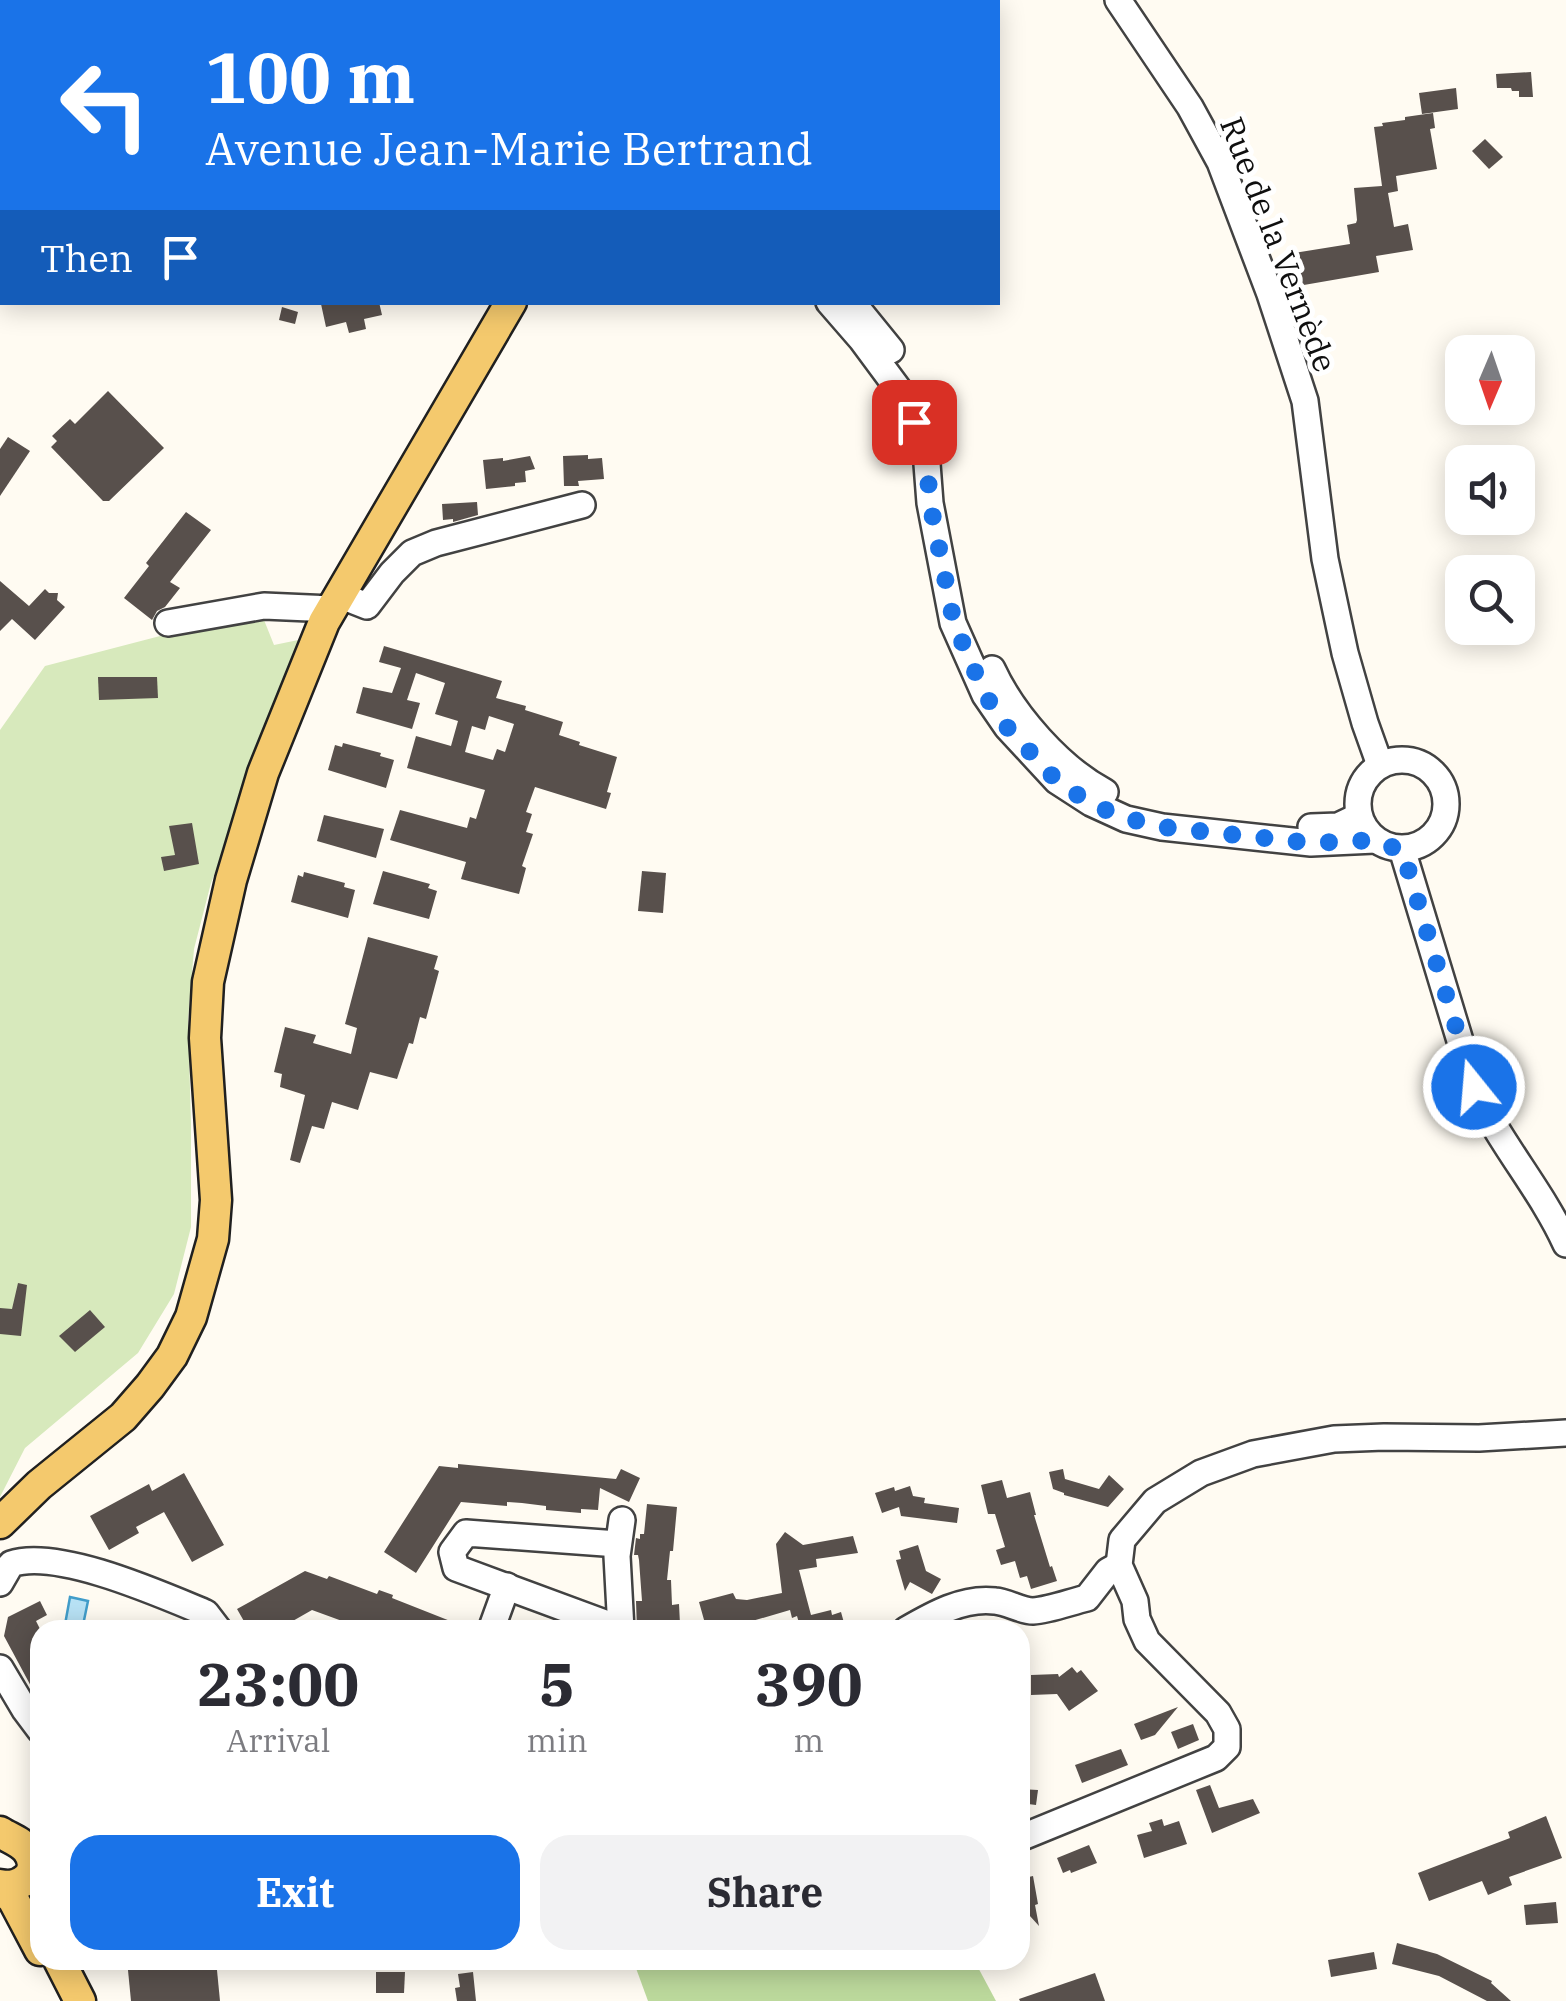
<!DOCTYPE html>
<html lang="en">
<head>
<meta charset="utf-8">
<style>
	:root { --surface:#fff; --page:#f2f2f3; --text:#2b2b33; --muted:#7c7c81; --accent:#1a73e8 }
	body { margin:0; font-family:"IBM Plex Serif",serif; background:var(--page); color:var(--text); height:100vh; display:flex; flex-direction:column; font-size:38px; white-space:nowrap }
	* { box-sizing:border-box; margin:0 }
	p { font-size:32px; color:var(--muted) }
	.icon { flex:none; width:55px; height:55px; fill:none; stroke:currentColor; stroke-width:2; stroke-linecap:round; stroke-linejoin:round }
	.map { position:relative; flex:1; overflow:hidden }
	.side { position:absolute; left:30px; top:1620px; width:1000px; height:350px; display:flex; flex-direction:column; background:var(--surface); border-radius:30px; box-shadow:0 5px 25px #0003 }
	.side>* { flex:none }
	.hud { position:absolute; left:0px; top:0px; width:1000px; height:305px; box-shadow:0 5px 25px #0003; background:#1a73e8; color:#fff; overflow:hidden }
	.needle { width:65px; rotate:182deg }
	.buttons { position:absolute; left:1445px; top:335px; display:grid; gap:20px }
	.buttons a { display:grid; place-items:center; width:90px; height:90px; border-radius:20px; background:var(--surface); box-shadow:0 5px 25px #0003; font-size:50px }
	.pin { position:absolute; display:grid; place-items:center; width:85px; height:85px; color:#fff; margin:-42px; border-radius:20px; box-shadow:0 5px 15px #0006 }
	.me { position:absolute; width:110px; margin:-55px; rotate:343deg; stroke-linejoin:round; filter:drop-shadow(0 0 8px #0008) }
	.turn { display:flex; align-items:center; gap:35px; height:210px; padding:0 40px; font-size:45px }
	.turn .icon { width:130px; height:130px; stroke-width:2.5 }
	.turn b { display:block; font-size:70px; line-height:85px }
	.then { display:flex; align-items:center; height:95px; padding:0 40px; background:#0003; gap:20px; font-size:38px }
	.eta { display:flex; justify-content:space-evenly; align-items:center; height:170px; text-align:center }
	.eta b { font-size:60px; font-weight:700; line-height:70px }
	.primary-button { display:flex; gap:20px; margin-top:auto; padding:20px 40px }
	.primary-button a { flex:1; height:115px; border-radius:30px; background:var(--accent); color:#fff; font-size:40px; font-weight:700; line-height:115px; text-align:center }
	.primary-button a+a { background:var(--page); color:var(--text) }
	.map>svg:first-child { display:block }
	.green { fill:#d7e9bc }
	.forest { fill:#bcd99c }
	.water { fill:#b8e2f5; stroke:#419dca; stroke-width:2.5 }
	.building { fill:#58504c; fill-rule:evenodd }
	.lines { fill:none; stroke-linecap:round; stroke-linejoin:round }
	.minor-casing { stroke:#424242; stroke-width:30 }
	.major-casing { stroke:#202020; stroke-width:35 }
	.minor { stroke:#fff; stroke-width:25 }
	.major { stroke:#f4c96d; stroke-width:30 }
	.route { stroke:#1a73e8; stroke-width:18; stroke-dasharray:0 32.4 }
	.labels { text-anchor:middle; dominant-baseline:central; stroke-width:10; stroke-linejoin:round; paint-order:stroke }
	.street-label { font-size:32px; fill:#0f0f0f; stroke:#fff }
</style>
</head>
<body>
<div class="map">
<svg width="1566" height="2001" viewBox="0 0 1566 2001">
	<rect width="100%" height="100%" fill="#fffbf2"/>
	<path class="green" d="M260 610 274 645 308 638 211 883 194 949 188 1020 191 1123V1227L174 1294 138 1353 25 1448 0 1497V730L45 666Z"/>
	<path class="forest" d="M633 1960H974L996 2001H648Z"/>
	<path class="water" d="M70 1597 88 1601 82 1630H64Z"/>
	<g class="building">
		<path d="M1531 72 1533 97H1519V91H1512L1511 88H1497L1496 74Z"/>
		<path d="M1456 88 1458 109 1422 114 1419 93Z"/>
		<path d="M1433 113 1435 128 1430 129 1437 169 1396 176 1398 191 1388 193 1394 227 1408 224 1413 250 1376 256 1379 272 1298 286 1294 253 1350 244 1347 225 1356 223 1357 220 1354 188 1382 186 1374 127 1383 126 1382 123 1405 120V117Z"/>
		<path d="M1485 139 1503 157 1489 169 1472 151Z"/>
		<path d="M329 302H379L382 315 364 319 366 329 349 333 346 322 326 327 321 304Z"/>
		<path d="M282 307 298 312 295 324 279 320Z"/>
		<path d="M108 391 164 448 109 501H103L51 447 57 441 52 436 70 419 75 424Z"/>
		<path d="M8 437 30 451 0 496V449Z"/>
		<path d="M588 455V459L602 458 604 479 578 481 579 486H564L563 456Z"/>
		<path d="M530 456 535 469 525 471 526 482 515 483V486L486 489 483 460 503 458V461Z"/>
		<path d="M477 502 478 515 453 522V519L443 520 442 504Z"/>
		<path d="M186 512 211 530 170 582 180 588 165 607 157 611 152 620 124 598 149 566 146 563Z"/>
		<path d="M0 581 29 606 45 589 49 593H58L57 600 65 607 35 640 12 619 0 631Z"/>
		<path d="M384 646 502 681 496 698 526 706 525 710 563 722 559 735 580 742 579 745 617 757 607 792 611 793 606 809 535 787 526 812 532 814 526 832 533 834 522 866 526 868 519 894 461 879 466 862 390 840 400 810 467 828 470 817 476 819 485 790 407 768 416 736 451 746 458 721 435 714 445 683 416 673 407 700 420 703 412 729 356 713 363 687 392 693 401 668 379 662ZM489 716 514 724 505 752 497 749 493 760 465 752 472 726 485 730Z"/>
		<path d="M98 677H157L158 698 99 700Z"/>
		<path d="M343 743 381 753 380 756 394 760 386 788 328 770 335 745 342 747Z"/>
		<path d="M324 815 384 829 376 858 317 841Z"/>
		<path d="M192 823 199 864 164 871 161 857 175 855 169 826Z"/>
		<path d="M383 871 430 884 428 888 437 891 429 919 373 904Z"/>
		<path d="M642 871 666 873 663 913 638 911Z"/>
		<path d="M304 872 345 883 344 887 355 890 348 918 291 902 298 875 303 877Z"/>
		<path d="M368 937 438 956 434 969 439 971 426 1019 420 1017 413 1044 409 1043 397 1079 370 1072 358 1110 332 1102 324 1129 312 1126 300 1163 290 1160 305 1095 280 1087 282 1074 274 1072 285 1027 316 1035 313 1043 351 1054 357 1028 345 1024Z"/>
		<path d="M18 1283 27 1285 21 1336 0 1334V1308L12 1309Z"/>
		<path d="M90 1310 105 1327 75 1352 59 1336Z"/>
		<path d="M458 1464 616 1479 621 1469 640 1478 629 1502 600 1488 598 1510 581 1509V1513L546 1510V1506L522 1503 507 1502V1506L461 1502 416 1573 384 1552 439 1466 458 1468Z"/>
		<path d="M1063 1469 1065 1479 1099 1489 1109 1475 1124 1489 1108 1507 1064 1495V1493L1053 1489 1049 1472Z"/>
		<path d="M184 1473 224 1545 192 1562 164 1512 136 1527 139 1533 109 1550 90 1516 149 1484 152 1491Z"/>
		<path d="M1002 1480 1007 1498 1030 1492 1036 1515H1034L1050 1567 1052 1566 1057 1581 1031 1589 1027 1576 1020 1578 1015 1561 1001 1565 996 1550 1005 1547 995 1514H988L981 1485Z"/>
		<path d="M910 1486 913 1496 925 1498 924 1503 959 1508 957 1523 901 1516 899 1507 882 1513 875 1493 894 1487 895 1491Z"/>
		<path d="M647 1504 677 1507 673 1551H670L667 1580H671L672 1605 679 1604 680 1624H673L674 1630H637L636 1601H642L639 1560 638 1555H634L636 1538 640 1539V1534H644Z"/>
		<path d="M785 1532 803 1545 853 1536 858 1553 816 1559 817 1567 799 1570 811 1615 831 1610 832 1615 841 1612 846 1630H801L797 1616 792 1618 790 1610 742 1624 743 1627 732 1630 728 1621 706 1627 699 1602 733 1593 736 1599 747 1600 782 1593 776 1544Z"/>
		<path d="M918 1545 926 1571 941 1579 932 1594 910 1582 905 1591 896 1560 901 1559 899 1551Z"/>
		<path d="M305 1571 327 1579 329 1576 377 1594 379 1590 393 1595 392 1598 473 1630H380L366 1625 364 1629 312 1610 277 1630H249L237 1609Z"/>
		<path d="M40 1601 47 1615 36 1621 40 1629V1703L4 1636 8 1617Z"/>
		<path d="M1072 1667 1077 1673 1081 1670 1098 1691 1069 1711 1057 1694 1031 1695V1675L1058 1674 1059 1677Z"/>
		<path d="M1178 1707 1155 1735 1141 1740 1134 1724Z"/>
		<path d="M1193 1724 1199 1740 1178 1749 1171 1732Z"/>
		<path d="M1121 1749 1128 1765 1082 1783 1075 1765Z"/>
		<path d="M1210 1785 1219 1808 1253 1799 1260 1813 1212 1833 1196 1790Z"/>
		<path d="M1020 1789 1038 1790 1036 1805 1020 1803Z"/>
		<path d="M1546 1816 1562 1858 1509 1877 1512 1885 1488 1895 1482 1881 1429 1901 1418 1873 1510 1838 1508 1832Z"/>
		<path d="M1162 1819 1164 1826 1179 1821 1187 1844 1144 1858 1137 1835 1152 1831 1149 1823Z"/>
		<path d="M1089 1845 1097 1863 1071 1873 1070 1870 1063 1873 1057 1858Z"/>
		<path d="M1033 1876 1038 1904 1035 1905 1039 1926 1020 1905V1879Z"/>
		<path d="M1556 1902 1558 1923 1526 1925 1524 1905Z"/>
		<path d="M1397 1943 1437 1954 1492 1981 1491 1983 1511 2001H1487L1439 1976 1392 1964Z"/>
		<path d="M1374 1952 1377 1969 1331 1977 1328 1960Z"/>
		<path d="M127 1960H216L220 2001H131Z"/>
		<path d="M376 1972H405L404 1993H376Z"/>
		<path d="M473 1972 476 2001H457L455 1988 460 1987 458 1974Z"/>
		<path d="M1095 1973 1105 2001H1020L1019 1999Z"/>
	</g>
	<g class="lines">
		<g class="minor-casing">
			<g id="minor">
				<path d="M1118 0 1190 107 1220 162 1270 294 1305 401 1325 559 1345 653 1365 723 1380 765"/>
				<path d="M0 52 2 53"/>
				<path d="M829 302 862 340 902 394 926 451 930 503 953 623 985 695 1007 727 1057 781 1091 803 1126 819 1162 827 1311 843 1375 840"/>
				<path d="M852 302 891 350"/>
				<path d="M339 595 367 606 392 573 412 553 436 543 582 505"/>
				<path d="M168 623 264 606 332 609"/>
				<path d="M992 669C1013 715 1060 768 1105 792"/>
				<circle cx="1402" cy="804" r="44"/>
				<path d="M1311 827 1338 826 1359 816"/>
				<path d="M1402 849 1474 1087C1499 1143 1541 1189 1566 1244"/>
				<path d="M618 1544 466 1533 452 1552 456 1568 621 1629"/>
				<path d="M0 1583 11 1564C57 1548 160 1594 206 1613L219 1630"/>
				<path d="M491 1630 507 1586"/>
				<path d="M621 1630 617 1556 622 1520"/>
				<path d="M906 1630C932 1615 963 1597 995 1601 1008 1602 1021 1611 1033 1611 1050 1610 1070 1602 1087 1598L1108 1571 1119 1565"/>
				<path d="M0 1668 25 1710 40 1730"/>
				<path d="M1020 1838 1216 1758 1227 1747V1729L1218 1713 1147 1641 1137 1619 1135 1601 1119 1565 1122 1540 1155 1501 1201 1473 1253 1454 1334 1439 1384 1437 1479 1438 1566 1433"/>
			</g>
		</g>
		<g class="major-casing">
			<g id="major">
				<path d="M392 0 405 2"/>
				<path d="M258 2 267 0"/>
				<path d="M706 2 708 0"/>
				<path d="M732 2 734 0"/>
				<path d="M0 114 2 113"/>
				<path d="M0 1523 39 1485 123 1417 150 1386 172 1356 191 1317 213 1239 216 1200 205 1038 208 982 231 880 263 773 324 622 511 302"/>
				<path d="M0 1832C9 1838 22 1842 28 1851 43 1872 21 1890 0 1885"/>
				<path d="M0 1887 13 1899 40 1950"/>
				<path d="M59 1960 80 2001"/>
			</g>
		</g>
		<use href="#minor" class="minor"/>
		<use href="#major" class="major"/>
	</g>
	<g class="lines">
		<path class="route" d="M914 422 926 451 930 503 954 623 985 695 1007 727 1057 781 1091 804 1126 818 1162 827 1311 843 1375 840 1387 846 1402 849 1474 1087"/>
	</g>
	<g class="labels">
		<g class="street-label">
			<text transform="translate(1279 244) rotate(69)">Rue de la Vernède</text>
		</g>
	</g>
</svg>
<div class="buttons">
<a><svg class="needle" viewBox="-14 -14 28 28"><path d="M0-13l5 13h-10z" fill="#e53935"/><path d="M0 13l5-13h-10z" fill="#7c7c81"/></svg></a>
<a><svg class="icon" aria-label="sound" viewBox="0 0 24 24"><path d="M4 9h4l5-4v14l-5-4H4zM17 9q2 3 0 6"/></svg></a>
<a><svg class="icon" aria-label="search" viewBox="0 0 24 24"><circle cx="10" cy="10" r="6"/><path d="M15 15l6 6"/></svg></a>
</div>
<div class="pin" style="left:914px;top:422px;background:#d93025"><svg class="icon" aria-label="arrive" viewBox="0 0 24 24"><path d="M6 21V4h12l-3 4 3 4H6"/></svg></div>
<svg class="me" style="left:1474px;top:1087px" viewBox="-20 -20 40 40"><circle r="17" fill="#1a73e8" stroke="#fff" stroke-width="3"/><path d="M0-11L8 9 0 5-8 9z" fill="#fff"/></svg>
<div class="hud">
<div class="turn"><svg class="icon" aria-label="left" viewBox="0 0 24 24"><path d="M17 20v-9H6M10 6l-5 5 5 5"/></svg><div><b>100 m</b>Avenue Jean-Marie Bertrand</div></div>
<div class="then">Then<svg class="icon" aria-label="arrive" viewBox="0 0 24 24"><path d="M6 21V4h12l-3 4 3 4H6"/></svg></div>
</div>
<section class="side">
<div class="eta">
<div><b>23:00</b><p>Arrival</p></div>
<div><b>5</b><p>min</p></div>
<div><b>390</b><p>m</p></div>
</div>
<div class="primary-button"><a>Exit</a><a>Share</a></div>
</section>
</div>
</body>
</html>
